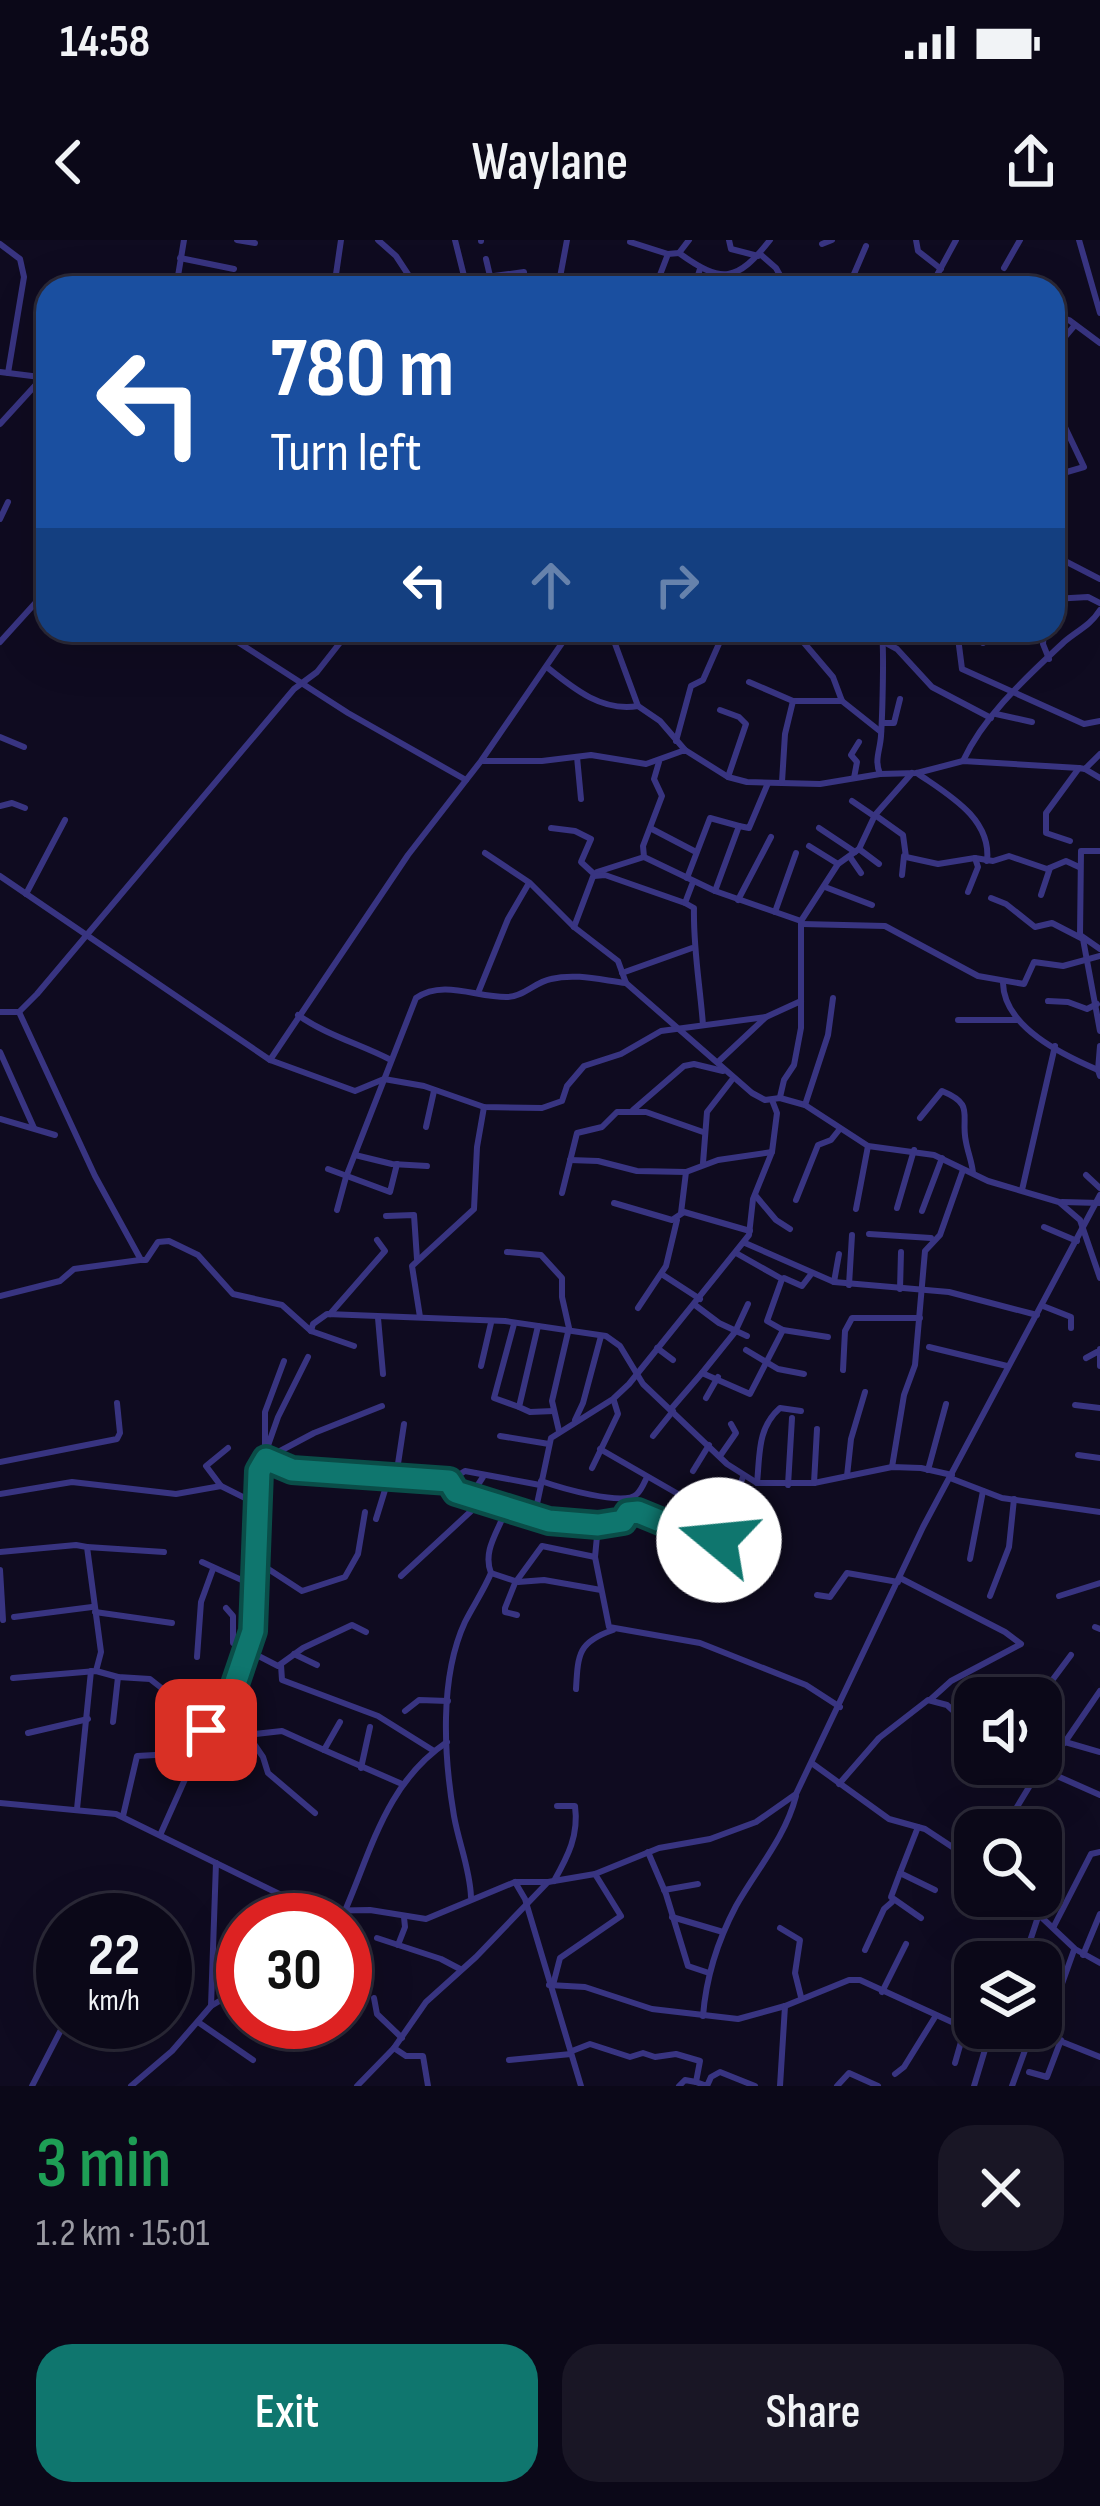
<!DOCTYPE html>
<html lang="en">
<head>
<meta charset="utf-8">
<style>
	:root { --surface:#0b0818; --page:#191625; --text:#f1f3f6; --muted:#9a9aa2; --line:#2b2937; --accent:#0f766e }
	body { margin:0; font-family:"Sofia Sans Condensed",sans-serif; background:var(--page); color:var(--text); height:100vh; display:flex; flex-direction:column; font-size:45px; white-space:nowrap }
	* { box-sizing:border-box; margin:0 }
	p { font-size:39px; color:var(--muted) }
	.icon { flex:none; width:66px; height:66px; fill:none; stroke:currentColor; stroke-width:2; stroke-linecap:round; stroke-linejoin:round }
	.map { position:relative; height:1846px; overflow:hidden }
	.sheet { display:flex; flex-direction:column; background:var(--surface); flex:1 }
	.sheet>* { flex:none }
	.banner { position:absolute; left:36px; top:36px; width:1029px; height:366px; border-radius:36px; box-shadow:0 12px 48px #0002,0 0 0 3px var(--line); background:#1a4fa0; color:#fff; overflow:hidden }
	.tools { position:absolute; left:954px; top:1437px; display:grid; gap:24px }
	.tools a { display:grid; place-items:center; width:108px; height:108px; border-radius:24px; background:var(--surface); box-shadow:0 12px 48px #0002,0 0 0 3px var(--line); font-size:60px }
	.speed { position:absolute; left:36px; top:1653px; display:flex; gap:24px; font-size:60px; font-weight:700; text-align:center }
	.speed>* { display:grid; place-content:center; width:156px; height:156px; border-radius:50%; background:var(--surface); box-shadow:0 12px 48px #0002,0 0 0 3px var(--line); line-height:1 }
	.speed small { font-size:30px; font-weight:400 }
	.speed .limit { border:18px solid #d22; background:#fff; color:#111 }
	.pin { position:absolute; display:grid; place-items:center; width:102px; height:102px; color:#fff; margin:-51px; border-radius:24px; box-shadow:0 6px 18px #0006 }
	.me { position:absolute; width:132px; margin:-66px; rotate:287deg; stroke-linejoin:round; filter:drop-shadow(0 0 9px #0008) }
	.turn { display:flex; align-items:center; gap:42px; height:252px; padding:0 36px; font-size:54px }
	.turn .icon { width:156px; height:156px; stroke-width:2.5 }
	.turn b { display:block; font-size:84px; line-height:102px }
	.lanes { display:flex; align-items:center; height:114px; padding:0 36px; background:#0003; justify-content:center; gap:60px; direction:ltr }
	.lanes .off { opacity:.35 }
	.round { display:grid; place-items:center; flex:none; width:126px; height:126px; border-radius:36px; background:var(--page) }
	.headline { display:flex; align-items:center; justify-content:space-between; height:204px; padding:0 36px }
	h1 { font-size:72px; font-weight:600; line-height:90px; color:#1e9e55 }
	.primary-button { display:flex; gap:24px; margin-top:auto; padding:24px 36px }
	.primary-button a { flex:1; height:138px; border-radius:36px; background:var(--accent); color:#fff; font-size:48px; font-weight:600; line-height:138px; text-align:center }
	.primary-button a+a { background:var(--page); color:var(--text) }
	.status { display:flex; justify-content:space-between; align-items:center; height:84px; padding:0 60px; background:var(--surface); direction:ltr }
	.status svg { height:33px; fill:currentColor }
	header { display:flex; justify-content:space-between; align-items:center; height:156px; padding:0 36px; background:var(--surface); font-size:54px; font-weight:600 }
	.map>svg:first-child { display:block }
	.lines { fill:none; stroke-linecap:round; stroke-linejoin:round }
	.minor { stroke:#383481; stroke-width:6 }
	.route-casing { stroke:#0a4d48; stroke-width:30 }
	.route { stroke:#0f766e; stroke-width:21 }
</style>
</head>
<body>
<div class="status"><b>14:58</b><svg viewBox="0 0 49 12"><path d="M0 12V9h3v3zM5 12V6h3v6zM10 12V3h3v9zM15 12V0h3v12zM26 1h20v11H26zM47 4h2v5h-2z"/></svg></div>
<header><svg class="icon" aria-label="back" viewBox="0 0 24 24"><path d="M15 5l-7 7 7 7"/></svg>Waylane<svg class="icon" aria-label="share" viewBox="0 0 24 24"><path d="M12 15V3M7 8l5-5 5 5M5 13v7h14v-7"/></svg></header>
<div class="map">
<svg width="1100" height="1846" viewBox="0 0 1100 1846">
	<rect width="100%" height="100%" fill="#0f0b20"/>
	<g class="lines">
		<g class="minor">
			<path d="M237 0 255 3"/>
			<path d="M378 0 396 16 417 48"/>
			<path d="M455 0 465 40 524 32 525 48"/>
			<path d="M481 0V1"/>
			<path d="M729 0 731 9 758 16"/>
			<path d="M916 0 918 11 941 29"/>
			<path d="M1079 0 1100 73"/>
			<path d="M630 2 668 14"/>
			<path d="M0 4 20 19 24 37 8 133"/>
			<path d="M822 4 832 0"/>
			<path d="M679 13C722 44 737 42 770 0"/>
			<path d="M760 14 776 28 787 48"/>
			<path d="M180 18 234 29"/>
			<path d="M486 19 490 36"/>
			<path d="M1004 28 1020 0"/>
			<path d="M937 36 959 48"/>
			<path d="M177 39 246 48"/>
			<path d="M438 46 464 36"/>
			<path d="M176 48 184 0"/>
			<path d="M334 48 341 0"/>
			<path d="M558 48 567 0"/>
			<path d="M655 48 668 14 679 13 689 0"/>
			<path d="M694 48 700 29"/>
			<path d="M816 48H842"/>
			<path d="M848 48 866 6"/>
			<path d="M930 48 956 0"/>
			<path d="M1053 75 1069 80 1100 103"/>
			<path d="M1053 111 1075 85"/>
			<path d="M0 132 48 138"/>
			<path d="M1053 162 1084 227 1053 236"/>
			<path d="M0 184 42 138"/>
			<path d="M0 279 8 262"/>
			<path d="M1053 294 1063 320 1100 339"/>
			<path d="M1053 359 1088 357 1100 363"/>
			<path d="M219 390 348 473 466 540"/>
			<path d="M592 390 614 401 638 466 660 481 685 510"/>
			<path d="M793 390 833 437 842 461 881 492"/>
			<path d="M957 390 962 429 1084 484 1100 481"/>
			<path d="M983 390V403"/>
			<path d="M1044 390 1043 404 1049 419"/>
			<path d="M1013 396V390"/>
			<path d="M0 402 48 349"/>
			<path d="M886 403 897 409 932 447 991 478"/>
			<path d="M548 428C574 449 602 472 638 466"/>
			<path d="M749 442 793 461H842"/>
			<path d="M720 470 739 477 746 484 728 537"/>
			<path d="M996 474 1032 482"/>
			<path d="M882 483H894L900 459"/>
			<path d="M0 497 24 507"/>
			<path d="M676 501 691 446 703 440 725 390"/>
			<path d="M577 517 581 559"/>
			<path d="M483 521H542L591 515 646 524 685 510 728 537 747 542 820 544 880 534 917 533 963 521 1079 528"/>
			<path d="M963 521C985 474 1027 437 1064 402 1078 390 1090 386 1100 370"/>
			<path d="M659 522 654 539 662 556 643 606 644 617 715 651 801 681"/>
			<path d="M1085 529 1100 538"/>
			<path d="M917 533C947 554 992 578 987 621"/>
			<path d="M880 534C874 520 880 511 881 496 882 481 885 399 881 390"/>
			<path d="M854 538 857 522 851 515 859 502"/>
			<path d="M782 542 785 494 793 461"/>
			<path d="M852 561 874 576"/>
			<path d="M0 566 12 563 25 568"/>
			<path d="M875 575 903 595 906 617 938 624 975 618 993 621 1009 616 1047 629 1066 621 1079 627"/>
			<path d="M551 588 575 591 591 599 581 622 594 634 574 687"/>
			<path d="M819 588 855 612"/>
			<path d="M652 589 696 612"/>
			<path d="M1070 601 1046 593V573L1079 528 1085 529 1100 514"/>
			<path d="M809 606 838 624"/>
			<path d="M859 609 879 624"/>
			<path d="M1100 611H1081L1080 695 1100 709"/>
			<path d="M485 613 530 643 574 687 618 721 626 743 752 853 765 860 780 858 805 865 868 906 934 915 988 941 1059 962 1080 980 1100 1038"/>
			<path d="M850 617 861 633"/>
			<path d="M597 632 644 617"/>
			<path d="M902 635 904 616"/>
			<path d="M0 636 270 820 408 615 481 521 571 390"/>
			<path d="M594 636 605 635 685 663"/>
			<path d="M687 638 710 578 739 586"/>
			<path d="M693 642 685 663 694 668C693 708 700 745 703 785"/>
			<path d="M825 647 872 665"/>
			<path d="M715 651 739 586 749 588 768 543"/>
			<path d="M968 652 978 627 975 618"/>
			<path d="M26 654 65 580"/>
			<path d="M1041 655 1050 628"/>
			<path d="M991 658 1006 664 1035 687 1052 683 1083 699 1100 791"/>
			<path d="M738 660 771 597"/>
			<path d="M775 672 796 613"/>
			<path d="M802 684 885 686 978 736 1024 744 1034 722 1063 726 1100 716"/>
			<path d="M622 733 692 708"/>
			<path d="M1003 743C1004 787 1063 815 1098 830L1100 836"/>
			<path d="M478 753 508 679 529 643"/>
			<path d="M1048 761 1068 762 1087 769 1097 764"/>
			<path d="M0 772H19L37 754 294 449 317 432 350 390"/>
			<path d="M19 772 95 936 141 1020H146L158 1002 169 1001 198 1015 233 1054 282 1065 311 1091 313 1084 327 1074 505 1081 606 1096 620 1106 643 1144 727 1224 757 1243H814L892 1227 921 1228 952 1235"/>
			<path d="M298 775C326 795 360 804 391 820"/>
			<path d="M958 780H1017"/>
			<path d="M0 812 34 888"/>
			<path d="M270 820 355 851 384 839 424 846 484 867 542 868 562 861 567 846 584 826 621 814 661 791 766 777"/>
			<path d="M718 822 766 777 801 761"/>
			<path d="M1098 830 1100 806"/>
			<path d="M780 857 784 840 794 825 801 788V681L838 624 859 609 875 575 912 533"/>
			<path d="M805 865 828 795 833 758"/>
			<path d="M633 870 684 826 694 824 723 831"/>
			<path d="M920 878 942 851C976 865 960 875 966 902 968 913 972 922 973 933"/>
			<path d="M0 879 55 895"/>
			<path d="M426 887 434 851"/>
			<path d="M355 915 392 924 427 926"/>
			<path d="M570 920 598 921 637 931 686 932 718 920 772 912"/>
			<path d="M703 923 707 872 731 841"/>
			<path d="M328 929 390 952 397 924"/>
			<path d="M1086 935 1100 948"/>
			<path d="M1022 950 1055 806"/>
			<path d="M562 953 577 893 602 887 617 872H646L703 892"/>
			<path d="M755 955 776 980 790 989"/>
			<path d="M796 960 818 905 831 900 839 890"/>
			<path d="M1062 962 1100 963"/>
			<path d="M614 963 672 980 684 972 750 991"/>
			<path d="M897 968 914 910"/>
			<path d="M856 969 868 906"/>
			<path d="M337 970 346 937 416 758C444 739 477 758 508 757 525 756 535 742 551 739 576 733 601 740 626 743"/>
			<path d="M922 971 942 918"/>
			<path d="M681 973 686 932"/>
			<path d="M386 976 414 975 417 1019"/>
			<path d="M1044 987 1077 1001"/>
			<path d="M869 994 931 998"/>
			<path d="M745 1003 834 1042 839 1014"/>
			<path d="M507 1012 541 1015 562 1038V1057L569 1088 552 1161 559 1191"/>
			<path d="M736 1013 782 1039 767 1081 783 1090 828 1097"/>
			<path d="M663 1035 700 1059"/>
			<path d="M784 1038 802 1046 812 1033"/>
			<path d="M834 1042 949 1052 1037 1075"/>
			<path d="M849 1045 852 995"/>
			<path d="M900 1049 901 1012"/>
			<path d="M0 1056 60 1041 74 1029 140 1020"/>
			<path d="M695 1065 719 1083 747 1096"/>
			<path d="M1043 1066 1071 1077V1088"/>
			<path d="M638 1068 666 1026 677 980"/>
			<path d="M330 1074 385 1011 377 1000"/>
			<path d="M420 1077 412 1026 474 969 477 907 484 867"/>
			<path d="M378 1078 383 1134"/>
			<path d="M514 1084 494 1158 519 1167"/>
			<path d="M538 1086 519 1167 530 1172 554 1171"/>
			<path d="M311 1091 354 1106"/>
			<path d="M929 1107 1007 1126"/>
			<path d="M657 1108 673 1120"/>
			<path d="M1100 1109V1126"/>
			<path d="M746 1110 778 1129 804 1134"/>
			<path d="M1086 1118 1097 1112"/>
			<path d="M481 1126 491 1083"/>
			<path d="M843 1130 845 1091 852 1078H920"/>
			<path d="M702 1133 735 1092 748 1064"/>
			<path d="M706 1158 718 1137"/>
			<path d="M1075 1165 1100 1168"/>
			<path d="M671 1169 702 1133 750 1154 783 1090"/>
			<path d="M575 1180 583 1163 601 1096"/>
			<path d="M500 1196 549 1204"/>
			<path d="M653 1196 673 1171"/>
			<path d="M600 1209 725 1281"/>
			<path d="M265 1210V1172L284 1121"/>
			<path d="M265 1214 278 1177 308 1117"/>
			<path d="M1078 1215 1100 1218"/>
			<path d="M720 1216 736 1193 731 1184"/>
			<path d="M265 1219 314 1193 382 1166"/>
			<path d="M0 1222 117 1199 120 1193 117 1163"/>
			<path d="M892 1227 904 1155 915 1125 925 1011 940 995 963 930"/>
			<path d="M592 1228 618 1174 614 1161"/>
			<path d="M928 1230 946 1164"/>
			<path d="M693 1231 709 1205"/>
			<path d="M847 1236 851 1199 865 1152"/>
			<path d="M396 1237 404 1184"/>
			<path d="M950 1238 1002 1258 1100 1272"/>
			<path d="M449 1241 456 1252 502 1263C517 1279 595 1289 617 1282 623 1280 628 1275 633 1271L714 1303 719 1301 743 1237"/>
			<path d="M541 1241C558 1247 624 1267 637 1254 642 1249 644 1243 647 1237"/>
			<path d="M757 1243C760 1215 757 1188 780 1168L801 1171"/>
			<path d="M814 1243 817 1189"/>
			<path d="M788 1245 792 1178"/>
			<path d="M221 1246 206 1226 228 1208"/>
			<path d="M0 1254 72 1242 176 1254 221 1246 259 1265"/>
			<path d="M470 1257 483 1237"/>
			<path d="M534 1278 551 1198 613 1159 629 1144 749 995 753 959 772 912 777 873 772 860"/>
			<path d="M376 1279 389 1237"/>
			<path d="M598 1286 595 1317 609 1387 700 1403 806 1445 840 1467"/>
			<path d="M87 1307 164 1312"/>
			<path d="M0 1312 76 1305 87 1307 101 1412 96 1431"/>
			<path d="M970 1319 983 1251"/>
			<path d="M256 1321 302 1351 345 1337 358 1314 365 1272"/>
			<path d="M202 1322 255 1346"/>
			<path d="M0 1330 3 1380"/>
			<path d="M491 1333 518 1342 544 1340 601 1350"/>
			<path d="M401 1336 482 1261"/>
			<path d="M902 1339 1005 1392 1021 1404 951 1441 931 1459"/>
			<path d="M817 1355 830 1357 847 1333 898 1342"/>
			<path d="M990 1356 1009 1307 1014 1259"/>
			<path d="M1059 1356 1100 1343"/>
			<path d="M226 1368 233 1376V1403L278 1426 303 1408 352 1385 366 1392"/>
			<path d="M95 1372 172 1383"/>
			<path d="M517 1375 505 1372V1368L515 1343 542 1306 595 1317"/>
			<path d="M14 1377 92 1367"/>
			<path d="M1095 1387 1100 1389"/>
			<path d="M294 1414 317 1425"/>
			<path d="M197 1417 201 1362 213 1329"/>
			<path d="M281 1425 282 1440 378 1476 434 1511"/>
			<path d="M13 1438 96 1431 118 1437 150 1439 164 1450 162 1483"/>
			<path d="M576 1449C578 1414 578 1402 613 1390"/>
			<path d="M164 1450C203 1447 227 1463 246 1495L282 1491 324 1510 340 1482"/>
			<path d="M1003 1458 1008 1450"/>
			<path d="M1039 1458 1071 1415"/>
			<path d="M405 1471 419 1460 448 1461"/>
			<path d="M113 1482 118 1437"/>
			<path d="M28 1493 88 1479"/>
			<path d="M248 1495 263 1517 268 1533 315 1573"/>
			<path d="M1065 1502 1100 1512"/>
			<path d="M324 1510 402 1544"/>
			<path d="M813 1524 889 1579 925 1589 975 1622"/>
			<path d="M1030 1524 1100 1555"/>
			<path d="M361 1528 370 1487"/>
			<path d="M839 1544 879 1498 928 1460 947 1465 975 1491"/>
			<path d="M0 1563 116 1574 314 1671 370 1670 426 1679 515 1642H548"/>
			<path d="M77 1569 91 1431"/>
			<path d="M123 1576 137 1516 155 1515"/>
			<path d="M918 1587 900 1633 935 1650"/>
			<path d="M1003 1590 1040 1529 1065 1502 1100 1451"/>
			<path d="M161 1593 207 1490 232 1452 253 1391 259 1231 265 1219 292 1230 449 1241 465 1231 540 1245"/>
			<path d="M648 1612 666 1654 688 1726 709 1733"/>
			<path d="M900 1633 891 1657 921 1678"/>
			<path d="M1041 1640 1051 1623"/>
			<path d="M554 1641C568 1616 579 1595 575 1566H557"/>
			<path d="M515 1642 525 1659 581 1846"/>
			<path d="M664 1650 698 1644"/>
			<path d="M1019 1656 1075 1709 1100 1723"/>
			<path d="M471 1657C470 1629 459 1604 454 1576 444 1517 439 1438 465 1382 473 1366 484 1350 491 1333 482 1310 499 1291 506 1269"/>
			<path d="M344 1673C372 1609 386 1543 447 1502"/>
			<path d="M672 1677 723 1692"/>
			<path d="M131 1680 135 1668"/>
			<path d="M1054 1686 1091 1614 1100 1612"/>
			<path d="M780 1688 800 1700 795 1733 801 1757"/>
			<path d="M377 1698 441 1719 460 1729"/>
			<path d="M345 1702H347"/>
			<path d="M398 1705 405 1687 404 1677"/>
			<path d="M865 1710 884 1669 892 1662"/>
			<path d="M1083 1715 1100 1674"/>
			<path d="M1023 1722 1039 1674"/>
			<path d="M960 1744 975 1761"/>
			<path d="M549 1745 585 1747 652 1769 738 1779 785 1766 849 1740H860L965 1788 1028 1802 1043 1797 1055 1799 1100 1817"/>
			<path d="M553 1745 560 1718 621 1676 595 1634"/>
			<path d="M882 1752 906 1704"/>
			<path d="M374 1758 377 1774 402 1798"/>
			<path d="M211 1766 243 1747"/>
			<path d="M703 1776C706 1738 718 1700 736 1666 757 1629 785 1598 796 1556"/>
			<path d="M198 1782 253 1820"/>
			<path d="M1013 1788 1032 1799"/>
			<path d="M1043 1797 1074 1710"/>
			<path d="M394 1808 406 1816H423L428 1846"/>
			<path d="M572 1811 590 1804 630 1817 643 1813 655 1817 676 1814 700 1821 696 1842 707 1846 711 1837 720 1832 755 1846"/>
			<path d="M509 1820 571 1814"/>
			<path d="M955 1823 965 1788"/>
			<path d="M1029 1832 1047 1837 1061 1800"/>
			<path d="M895 1834 904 1827 935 1777"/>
			<path d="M32 1846 65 1782"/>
			<path d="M131 1846 172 1811 211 1766 216 1623"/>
			<path d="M357 1846 394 1808 426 1762 476 1717 548 1642 595 1634 659 1608 710 1599 756 1582 796 1554 923 1287 1100 955"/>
			<path d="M679 1846 685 1840 696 1842"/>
			<path d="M780 1846 785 1766"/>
			<path d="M837 1846 849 1833 878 1846"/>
			<path d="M974 1846 990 1793"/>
			<path d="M1012 1846 1028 1802"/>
		</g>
	</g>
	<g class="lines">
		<g class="route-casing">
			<path id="route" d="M206 1490 232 1453 253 1391 259 1231 266 1219 292 1230 449 1241 456 1252 549 1281 598 1285 623 1281 628 1273 638 1272 711 1302 719 1300"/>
		</g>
		<use href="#route" class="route"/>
	</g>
</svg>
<div class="tools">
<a><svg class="icon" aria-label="sound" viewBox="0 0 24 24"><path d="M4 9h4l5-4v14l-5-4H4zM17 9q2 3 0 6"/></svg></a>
<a><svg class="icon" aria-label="search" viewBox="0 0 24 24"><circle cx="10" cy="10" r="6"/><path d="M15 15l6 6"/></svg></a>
<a><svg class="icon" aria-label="layers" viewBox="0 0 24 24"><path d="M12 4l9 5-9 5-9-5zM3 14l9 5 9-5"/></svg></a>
</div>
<div class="speed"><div>22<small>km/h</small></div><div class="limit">30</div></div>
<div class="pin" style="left:206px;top:1490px;background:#d93025"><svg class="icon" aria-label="arrive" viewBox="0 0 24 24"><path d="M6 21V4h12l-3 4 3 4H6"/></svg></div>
<svg class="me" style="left:719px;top:1300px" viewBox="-20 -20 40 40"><circle r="19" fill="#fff"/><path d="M0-13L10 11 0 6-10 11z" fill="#0f766e"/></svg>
<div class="banner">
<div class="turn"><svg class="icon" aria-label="left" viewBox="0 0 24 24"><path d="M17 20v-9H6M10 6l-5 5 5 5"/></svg><div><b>780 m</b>Turn left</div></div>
<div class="lanes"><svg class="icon" aria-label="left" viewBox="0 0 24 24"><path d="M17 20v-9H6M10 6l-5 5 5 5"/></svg><svg class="icon off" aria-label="ahead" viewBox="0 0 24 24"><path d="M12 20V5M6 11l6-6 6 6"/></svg><svg class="icon off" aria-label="right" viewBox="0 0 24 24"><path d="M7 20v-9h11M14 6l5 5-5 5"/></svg></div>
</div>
</div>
<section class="sheet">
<div class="headline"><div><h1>3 min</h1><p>1.2 km · 15:01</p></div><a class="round"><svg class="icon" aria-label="close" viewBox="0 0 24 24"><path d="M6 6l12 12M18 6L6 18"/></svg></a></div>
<div class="primary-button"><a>Exit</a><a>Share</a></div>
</section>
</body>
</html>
